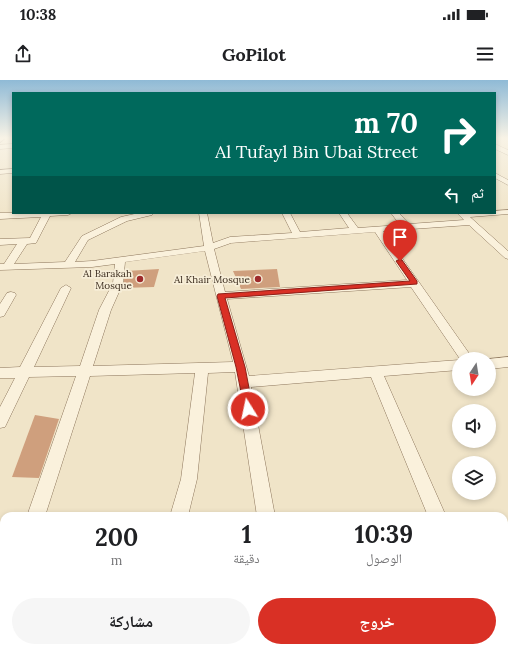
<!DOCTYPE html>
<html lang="ar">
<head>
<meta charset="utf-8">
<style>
	:root { --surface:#fff; --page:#f6f6f6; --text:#202124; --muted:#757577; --accent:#d93025 }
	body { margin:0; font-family:Lora,"Noto Naskh Arabic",serif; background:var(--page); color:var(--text); direction:rtl; height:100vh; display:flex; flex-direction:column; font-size:15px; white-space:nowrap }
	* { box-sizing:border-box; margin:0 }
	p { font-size:13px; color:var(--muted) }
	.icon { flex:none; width:22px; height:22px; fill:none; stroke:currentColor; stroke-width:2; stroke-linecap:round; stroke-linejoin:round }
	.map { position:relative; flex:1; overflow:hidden; direction:ltr }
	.panel { position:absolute; left:0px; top:432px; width:508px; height:140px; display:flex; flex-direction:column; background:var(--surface); border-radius:12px 12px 0 0; box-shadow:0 2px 6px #0003; direction:rtl }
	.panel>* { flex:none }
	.top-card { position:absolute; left:12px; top:12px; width:484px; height:122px; border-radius:0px; box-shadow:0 2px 6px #0003; direction:rtl; background:#00695c; color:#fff; overflow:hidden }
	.needle { width:26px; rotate:192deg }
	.buttons { position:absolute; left:452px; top:272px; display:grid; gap:8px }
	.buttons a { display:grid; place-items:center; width:44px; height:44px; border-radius:50%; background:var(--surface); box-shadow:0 2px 6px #0003; font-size:20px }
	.pin { position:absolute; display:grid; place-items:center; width:34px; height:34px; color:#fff; margin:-41px -17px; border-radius:50% 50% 50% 0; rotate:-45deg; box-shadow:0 0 4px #0007 }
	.pin .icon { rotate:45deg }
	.me { position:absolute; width:44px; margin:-22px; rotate:350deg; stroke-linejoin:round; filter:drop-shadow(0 0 3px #0008) }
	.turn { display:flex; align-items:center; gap:14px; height:84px; padding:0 12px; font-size:18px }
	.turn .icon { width:52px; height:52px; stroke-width:2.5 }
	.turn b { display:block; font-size:28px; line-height:34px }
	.then { display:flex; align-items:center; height:38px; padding:0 12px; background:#0003; gap:8px; font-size:15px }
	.eta { display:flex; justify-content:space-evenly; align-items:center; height:68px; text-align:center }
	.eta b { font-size:24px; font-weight:800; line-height:28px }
	.primary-button { display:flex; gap:8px; margin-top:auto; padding:8px 12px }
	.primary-button a { flex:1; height:46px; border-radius:24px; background:var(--accent); color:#fff; font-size:16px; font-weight:800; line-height:46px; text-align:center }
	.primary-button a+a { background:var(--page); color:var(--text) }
	.status { display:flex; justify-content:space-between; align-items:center; height:28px; padding:0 20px; background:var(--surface); direction:ltr }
	.status svg { height:11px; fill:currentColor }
	header { display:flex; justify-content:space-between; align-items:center; height:52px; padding:0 12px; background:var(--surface); font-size:18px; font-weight:800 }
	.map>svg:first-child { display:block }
	.building { fill:#cf9f7d }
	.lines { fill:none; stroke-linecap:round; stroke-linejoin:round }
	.street-casing { stroke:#8d765c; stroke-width:1 }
	.secondary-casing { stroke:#6f573f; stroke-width:2 }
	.street { fill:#faf1dc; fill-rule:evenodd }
	.secondary { fill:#faf1dc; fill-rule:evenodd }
	.route { fill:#d93025; stroke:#8d1f18 }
	.poi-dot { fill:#9e2a2b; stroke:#f7eed8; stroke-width:1.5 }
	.labels { text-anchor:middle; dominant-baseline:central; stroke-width:3.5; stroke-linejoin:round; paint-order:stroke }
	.far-poi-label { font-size:10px; fill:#3d2e20; stroke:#f7eed8; text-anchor:end }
</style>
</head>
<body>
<div class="status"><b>10:38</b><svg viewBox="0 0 49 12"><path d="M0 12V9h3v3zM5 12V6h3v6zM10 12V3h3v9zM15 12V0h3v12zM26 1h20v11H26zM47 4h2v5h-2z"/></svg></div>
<header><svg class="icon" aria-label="menu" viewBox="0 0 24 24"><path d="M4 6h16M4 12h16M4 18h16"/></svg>GoPilot<svg class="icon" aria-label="share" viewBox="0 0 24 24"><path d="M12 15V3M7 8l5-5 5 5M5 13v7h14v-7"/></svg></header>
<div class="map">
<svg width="508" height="572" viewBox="0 0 508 572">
	<rect width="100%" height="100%" fill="#f0e4c8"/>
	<g class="building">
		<path d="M159 189 154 207 122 208 126 191Z"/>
		<path d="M277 189 280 207 241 209 233 191Z"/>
		<path d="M35 335 59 339 39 398 12 397Z"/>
	</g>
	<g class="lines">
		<g class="street-casing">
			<g id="street">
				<path d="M13 64V68L0 69V65Z"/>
				<path d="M495 64 508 70V75L495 69Z"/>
				<path d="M13 89V93L0 94V90Z"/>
				<path d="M495 93 508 100V105L495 98Z"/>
				<path d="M508 130V134L470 137 508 171V179L505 178 469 145 383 151 473 279H460L411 207 227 219 249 296 459 280V290L384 296 446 436H428L371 297 251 307 275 436H257L235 292 208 293 197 399 188 436H170L181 399 195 293 90 296 45 436H27L76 296 29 297 5 347 0 348V327L15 298H0V288L20 287 61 208 66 205 71 208 34 287 80 286 99 230 113 203 115 184 92 187 0 190V184H4L17 164 0 165V159L30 158 41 137 0 139V133H72L68 135 50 136 36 163 27 164 14 184 65 182 82 156 121 137 139 133H153L152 135 127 141 88 160 75 182 92 181 204 166 199 133H207L213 163 230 157 292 153 282 133H290L300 152 349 148 339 133H347L358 148 400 145 391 133H399L409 144 464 140 457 133H495V131ZM375 152 407 200 225 212 214 169 231 163ZM205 171 233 282 93 286 111 230 123 203 125 182Z"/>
				<path d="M11 212 15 213 16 215 4 236 0 237V224L7 213Z"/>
				<path d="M508 277V287L489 289V279Z"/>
				<path d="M508 460V478L504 479V461Z"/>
				<path d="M4 535V567L0 569V536Z"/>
				<path d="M504 565 507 572H485L483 568H504Z"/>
				<rect x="274" y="568" width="22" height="4"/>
			</g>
		</g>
		<g class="secondary-casing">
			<path id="secondary" d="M0 58H5L0 62Z"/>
		</g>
		<use href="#street" class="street"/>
		<use href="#secondary" class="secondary"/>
	</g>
	<linearGradient id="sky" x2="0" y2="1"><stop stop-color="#8fbad6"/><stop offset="0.42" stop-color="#f8f3e6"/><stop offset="1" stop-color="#f8f3e6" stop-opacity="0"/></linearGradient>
	<rect width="508" height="138" fill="url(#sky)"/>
	<path class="route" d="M400 179 402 180 417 201V204L225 218 245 287 253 329 252 332 248 334 245 332 236 287 217 216 218 214 410 201 396 181Z"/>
	<g class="poi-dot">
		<circle cx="140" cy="199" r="4"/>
		<circle cx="258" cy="199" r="4"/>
	</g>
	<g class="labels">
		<g class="far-poi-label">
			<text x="132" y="193">Al Barakah<tspan x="132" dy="12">Mosque</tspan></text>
			<text x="250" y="199">Al Khair Mosque</text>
		</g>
	</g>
</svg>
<div class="buttons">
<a><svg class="needle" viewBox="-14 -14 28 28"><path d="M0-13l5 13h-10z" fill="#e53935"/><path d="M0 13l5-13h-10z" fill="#757577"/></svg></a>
<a><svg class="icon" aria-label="sound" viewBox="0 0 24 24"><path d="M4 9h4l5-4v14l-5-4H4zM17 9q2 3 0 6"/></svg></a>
<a><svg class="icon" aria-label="layers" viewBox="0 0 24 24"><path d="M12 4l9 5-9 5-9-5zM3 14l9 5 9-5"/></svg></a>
</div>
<div class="pin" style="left:400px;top:181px;background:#d93025"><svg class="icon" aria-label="arrive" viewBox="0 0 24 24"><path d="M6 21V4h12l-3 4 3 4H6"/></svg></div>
<svg class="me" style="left:248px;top:329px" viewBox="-20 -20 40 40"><circle r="17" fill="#d93025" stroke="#fff" stroke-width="3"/><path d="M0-11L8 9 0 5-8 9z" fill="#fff"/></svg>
<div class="top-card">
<div class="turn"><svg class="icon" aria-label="right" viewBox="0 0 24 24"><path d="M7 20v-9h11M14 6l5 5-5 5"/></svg><div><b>70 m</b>Al Tufayl Bin Ubai Street</div></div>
<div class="then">ثم<svg class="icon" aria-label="left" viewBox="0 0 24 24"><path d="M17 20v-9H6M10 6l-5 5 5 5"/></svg></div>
</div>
<section class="panel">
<div class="eta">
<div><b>10:39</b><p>الوصول</p></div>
<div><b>1</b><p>دقيقة</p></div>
<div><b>200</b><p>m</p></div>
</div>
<div class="primary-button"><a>خروج</a><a>مشاركة</a></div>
</section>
</div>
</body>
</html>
